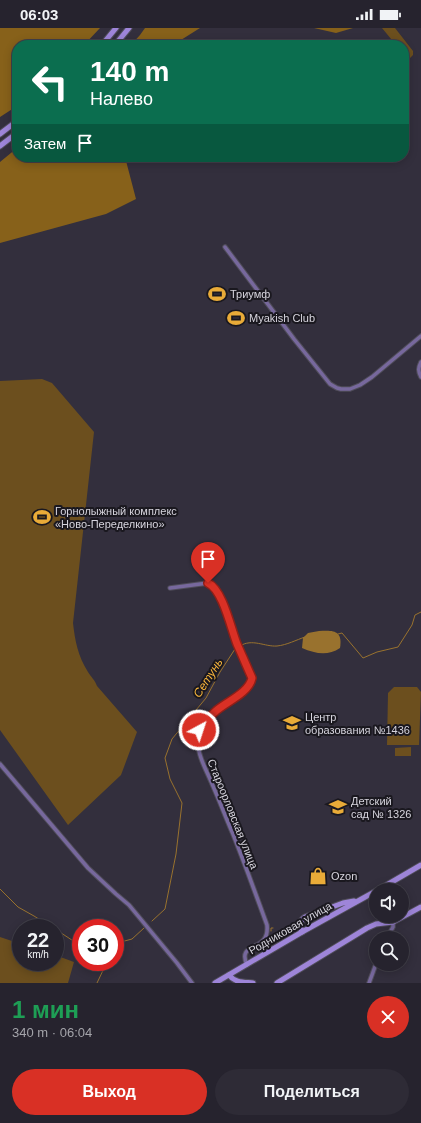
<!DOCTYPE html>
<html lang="ru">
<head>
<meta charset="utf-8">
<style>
	:root { --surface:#26232e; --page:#2e2b36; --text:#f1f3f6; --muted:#a4a4aa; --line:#42404a; --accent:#d93025 }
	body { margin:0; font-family:Arial,sans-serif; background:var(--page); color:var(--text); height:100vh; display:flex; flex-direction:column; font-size:15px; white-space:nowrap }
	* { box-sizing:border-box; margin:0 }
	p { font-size:13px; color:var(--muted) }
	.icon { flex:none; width:22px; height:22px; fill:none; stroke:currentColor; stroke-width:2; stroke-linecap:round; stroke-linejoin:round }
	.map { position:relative; height:955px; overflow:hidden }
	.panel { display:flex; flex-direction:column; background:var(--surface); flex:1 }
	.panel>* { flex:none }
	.hud { position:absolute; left:12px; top:12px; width:397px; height:122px; border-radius:16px; box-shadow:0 2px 10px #0003,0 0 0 1px var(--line); background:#0b6e4f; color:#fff; overflow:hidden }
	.buttons { position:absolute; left:369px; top:855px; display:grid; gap:8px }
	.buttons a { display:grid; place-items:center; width:40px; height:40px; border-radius:50%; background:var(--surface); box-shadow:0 2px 10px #0003,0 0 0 1px var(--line); font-size:20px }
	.speed { position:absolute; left:12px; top:891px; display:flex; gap:8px; font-size:20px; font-weight:700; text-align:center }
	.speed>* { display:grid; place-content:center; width:52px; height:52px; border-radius:50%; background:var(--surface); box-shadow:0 2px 10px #0003,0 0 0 1px var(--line); line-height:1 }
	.speed small { font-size:10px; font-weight:400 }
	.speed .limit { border:6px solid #d22; background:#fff; color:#111 }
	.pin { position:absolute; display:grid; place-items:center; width:34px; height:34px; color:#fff; margin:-41px -17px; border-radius:50% 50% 50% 0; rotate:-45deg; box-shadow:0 0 4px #0007 }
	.pin .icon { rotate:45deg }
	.me { position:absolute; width:44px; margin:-22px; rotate:40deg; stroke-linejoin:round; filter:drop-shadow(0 0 3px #0008) }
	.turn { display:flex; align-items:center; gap:14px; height:84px; padding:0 12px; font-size:18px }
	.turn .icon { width:52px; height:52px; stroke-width:2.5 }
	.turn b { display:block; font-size:28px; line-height:34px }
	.then { display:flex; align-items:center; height:38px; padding:0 12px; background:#0003; gap:8px; font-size:15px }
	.round { display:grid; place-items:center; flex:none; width:42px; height:42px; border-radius:21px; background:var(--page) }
	.headline { display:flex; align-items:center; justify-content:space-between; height:68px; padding:0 12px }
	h1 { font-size:24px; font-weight:700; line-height:30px; color:#1e9e55 }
	.primary-button { display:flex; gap:8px; margin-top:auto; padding:8px 12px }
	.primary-button a { flex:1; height:46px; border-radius:24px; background:var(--accent); color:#fff; font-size:16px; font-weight:700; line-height:46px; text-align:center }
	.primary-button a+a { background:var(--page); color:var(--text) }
	.status { display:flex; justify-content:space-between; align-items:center; height:28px; padding:0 20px; background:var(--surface); direction:ltr }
	.status svg { height:11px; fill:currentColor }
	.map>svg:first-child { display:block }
	.green { fill:#6c4f1e }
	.forest { fill:#87611a }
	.water { fill:#99722e }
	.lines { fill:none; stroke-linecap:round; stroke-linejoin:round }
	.stream { stroke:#99722e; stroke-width:1 }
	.street-casing { stroke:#504d5a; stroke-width:5.5 }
	.secondary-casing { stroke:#504d5a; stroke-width:7 }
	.street { stroke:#77689d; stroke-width:3.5 }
	.secondary { stroke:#9e85d9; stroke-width:5 }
	.route-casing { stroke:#8d1f18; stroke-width:10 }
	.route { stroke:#d93025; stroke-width:7 }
	.labels { text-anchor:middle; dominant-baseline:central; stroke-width:4; stroke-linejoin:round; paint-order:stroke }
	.poi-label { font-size:11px; fill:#d6d4dd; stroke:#1a181f; text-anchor:start }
	.street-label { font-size:11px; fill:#d6d4dd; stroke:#1a181f }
	.water-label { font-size:12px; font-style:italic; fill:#f8b53b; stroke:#1a181f }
</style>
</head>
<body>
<div class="status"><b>06:03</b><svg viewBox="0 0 49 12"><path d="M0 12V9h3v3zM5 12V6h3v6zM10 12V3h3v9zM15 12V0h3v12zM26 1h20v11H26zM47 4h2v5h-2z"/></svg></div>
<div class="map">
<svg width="421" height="955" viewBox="0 0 421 955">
	<rect width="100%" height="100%" fill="#332f3d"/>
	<g class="green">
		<path d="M382 0H395L413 23V27L410 30H406L404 27V17H396Z"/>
		<path d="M42 351 52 355 94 404 73 595C75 613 78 628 88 644 91 649 95 652 97 658L137 704 121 747 68 797 0 702V353Z"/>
		<path d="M394 659H417L421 664 419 717H387L388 665Z"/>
		<path d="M411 719V728H395V720Z"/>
		<path d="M0 909 21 916V934H55V927L74 934 68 955H0Z"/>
	</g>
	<g class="forest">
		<path d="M0 0H100L84 17H17V78L0 89Z"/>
		<path d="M145 0H200L173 17H131L140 7Z"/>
		<path d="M314 0H353L336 5Z"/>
		<path d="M17 120V129H125L136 171 106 186 0 215V134Z"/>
	</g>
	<path class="water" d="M319 603C333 602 343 602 340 620 328 628 316 626 302 620L303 610 308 605Z"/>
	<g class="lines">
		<g class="stream">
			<path d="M338 606 342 605 363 630 377 624 398 619 412 597 415 587 421 584"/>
			<path d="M240 618C252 610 265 619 277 618 287 617 296 612 305 609"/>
			<path d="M0 861 18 879 34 888 53 900"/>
			<path d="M152 893 165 881 176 826 182 775 170 751 165 730 172 711 206 670 220 644 235 621 237 620"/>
			<path d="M55 901 81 918"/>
			<path d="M271 903V900H273"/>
			<path d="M115 914 117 915 132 911 144 900"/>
			<path d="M115 919 117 915"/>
			<path d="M97 955 107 934"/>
		</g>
		<g class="street-casing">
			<g id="street">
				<path d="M225 219 294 311 330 356 337 360 341 361H350L360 357 372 349 421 308"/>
				<path d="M421 334C418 340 418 343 421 349"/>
				<path d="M170 560 208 555C223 563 231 601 237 616 242 627 247 639 252 650 249 670 207 681 199 703 196 711 198 721 201 730 204 739 209 748 213 758 220 774 226 790 233 806 245 836 256 867 267 897 270 926 236 912 247 937"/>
				<path d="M0 736 88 840 116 866 129 877 177 935 192 955"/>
				<path d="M387 910 393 899V894"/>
				<path d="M369 955 376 936"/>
			</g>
		</g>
		<g class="secondary-casing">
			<g id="secondary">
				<path d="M102 17 116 0"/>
				<path d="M115 17 129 0"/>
				<path d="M0 106 17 93"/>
				<path d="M0 118 17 105"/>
				<path d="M378 862 421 837"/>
				<path d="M302 904C300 898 299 893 305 889L343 875 354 873"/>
				<path d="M229 947C235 955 244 954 253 955"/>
				<path d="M215 955 302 904 376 863"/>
				<path d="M277 955 367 900 376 896 393 894 421 879"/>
			</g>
		</g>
		<use href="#street" class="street"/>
		<use href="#secondary" class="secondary"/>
	</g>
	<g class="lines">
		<g class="route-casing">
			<path id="route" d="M199 702C204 695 209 689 216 683 226 674 249 665 252 650 247 639 242 627 237 616 231 601 223 562 208 555"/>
		</g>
		<use href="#route" class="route"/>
	</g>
	<defs>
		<g id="stadium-bare" transform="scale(1.38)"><path d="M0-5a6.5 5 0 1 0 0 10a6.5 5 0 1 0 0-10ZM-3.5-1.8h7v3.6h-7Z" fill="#e9ab38" stroke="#1a181f" stroke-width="2.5" paint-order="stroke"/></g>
		<g id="school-bare" transform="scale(1.38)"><path d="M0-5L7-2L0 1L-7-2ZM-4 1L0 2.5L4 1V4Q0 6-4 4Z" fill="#e9ab38" stroke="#1a181f" stroke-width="2.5" paint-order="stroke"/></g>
		<g id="shop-bare" transform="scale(1.38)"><path d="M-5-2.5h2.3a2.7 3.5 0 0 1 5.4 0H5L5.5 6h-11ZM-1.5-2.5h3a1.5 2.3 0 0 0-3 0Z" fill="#e9ab38" stroke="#1a181f" stroke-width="2.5" paint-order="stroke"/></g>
	</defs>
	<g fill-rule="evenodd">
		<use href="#stadium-bare" x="217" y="266"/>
		<use href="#stadium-bare" x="236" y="290"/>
		<use href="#stadium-bare" x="42" y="489"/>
		<use href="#school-bare" x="292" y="695"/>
		<use href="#school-bare" x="338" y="779"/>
		<use href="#shop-bare" x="318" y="848"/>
	</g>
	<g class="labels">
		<g class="poi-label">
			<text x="230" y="266">Триумф</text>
			<text x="249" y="290">Myakish Club</text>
			<text x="55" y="483">Горнолыжный комплекс<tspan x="55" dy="13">«Ново-Переделкино»</tspan></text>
			<text x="305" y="689">Центр<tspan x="305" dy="13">образования №1436</tspan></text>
			<text x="351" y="773">Детский<tspan x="351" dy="13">сад № 1326</tspan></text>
			<text x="331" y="848">Ozon</text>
		</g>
		<g class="street-label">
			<text transform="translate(233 786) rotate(68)">Староорловская улица</text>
			<text transform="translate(290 900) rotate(-30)">Родниковая улица</text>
		</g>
		<g class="water-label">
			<text transform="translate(208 650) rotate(-57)">Сетунь</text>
		</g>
	</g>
</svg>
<div class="buttons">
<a><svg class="icon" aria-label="sound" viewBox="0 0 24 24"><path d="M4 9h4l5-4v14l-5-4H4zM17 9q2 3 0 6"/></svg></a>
<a><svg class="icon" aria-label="search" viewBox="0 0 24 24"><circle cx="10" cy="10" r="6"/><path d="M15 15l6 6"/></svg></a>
</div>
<div class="speed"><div>22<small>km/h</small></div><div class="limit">30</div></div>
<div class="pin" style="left:208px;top:555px;background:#d93025"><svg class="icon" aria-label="arrive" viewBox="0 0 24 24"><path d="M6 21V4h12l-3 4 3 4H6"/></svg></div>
<svg class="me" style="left:199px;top:702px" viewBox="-20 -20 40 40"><circle r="17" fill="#d93025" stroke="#fff" stroke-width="3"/><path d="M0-11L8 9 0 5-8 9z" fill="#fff"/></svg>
<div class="hud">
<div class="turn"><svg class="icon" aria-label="left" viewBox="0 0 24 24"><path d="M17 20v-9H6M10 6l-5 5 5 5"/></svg><div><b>140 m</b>Налево</div></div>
<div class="then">Затем<svg class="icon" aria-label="arrive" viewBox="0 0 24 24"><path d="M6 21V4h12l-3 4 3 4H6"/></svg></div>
</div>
</div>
<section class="panel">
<div class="headline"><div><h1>1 мин</h1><p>340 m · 06:04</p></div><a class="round" style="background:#d93025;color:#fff"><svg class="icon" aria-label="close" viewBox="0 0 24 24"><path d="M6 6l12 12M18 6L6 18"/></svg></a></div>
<div class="primary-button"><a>Выход</a><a>Поделиться</a></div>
</section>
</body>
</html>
